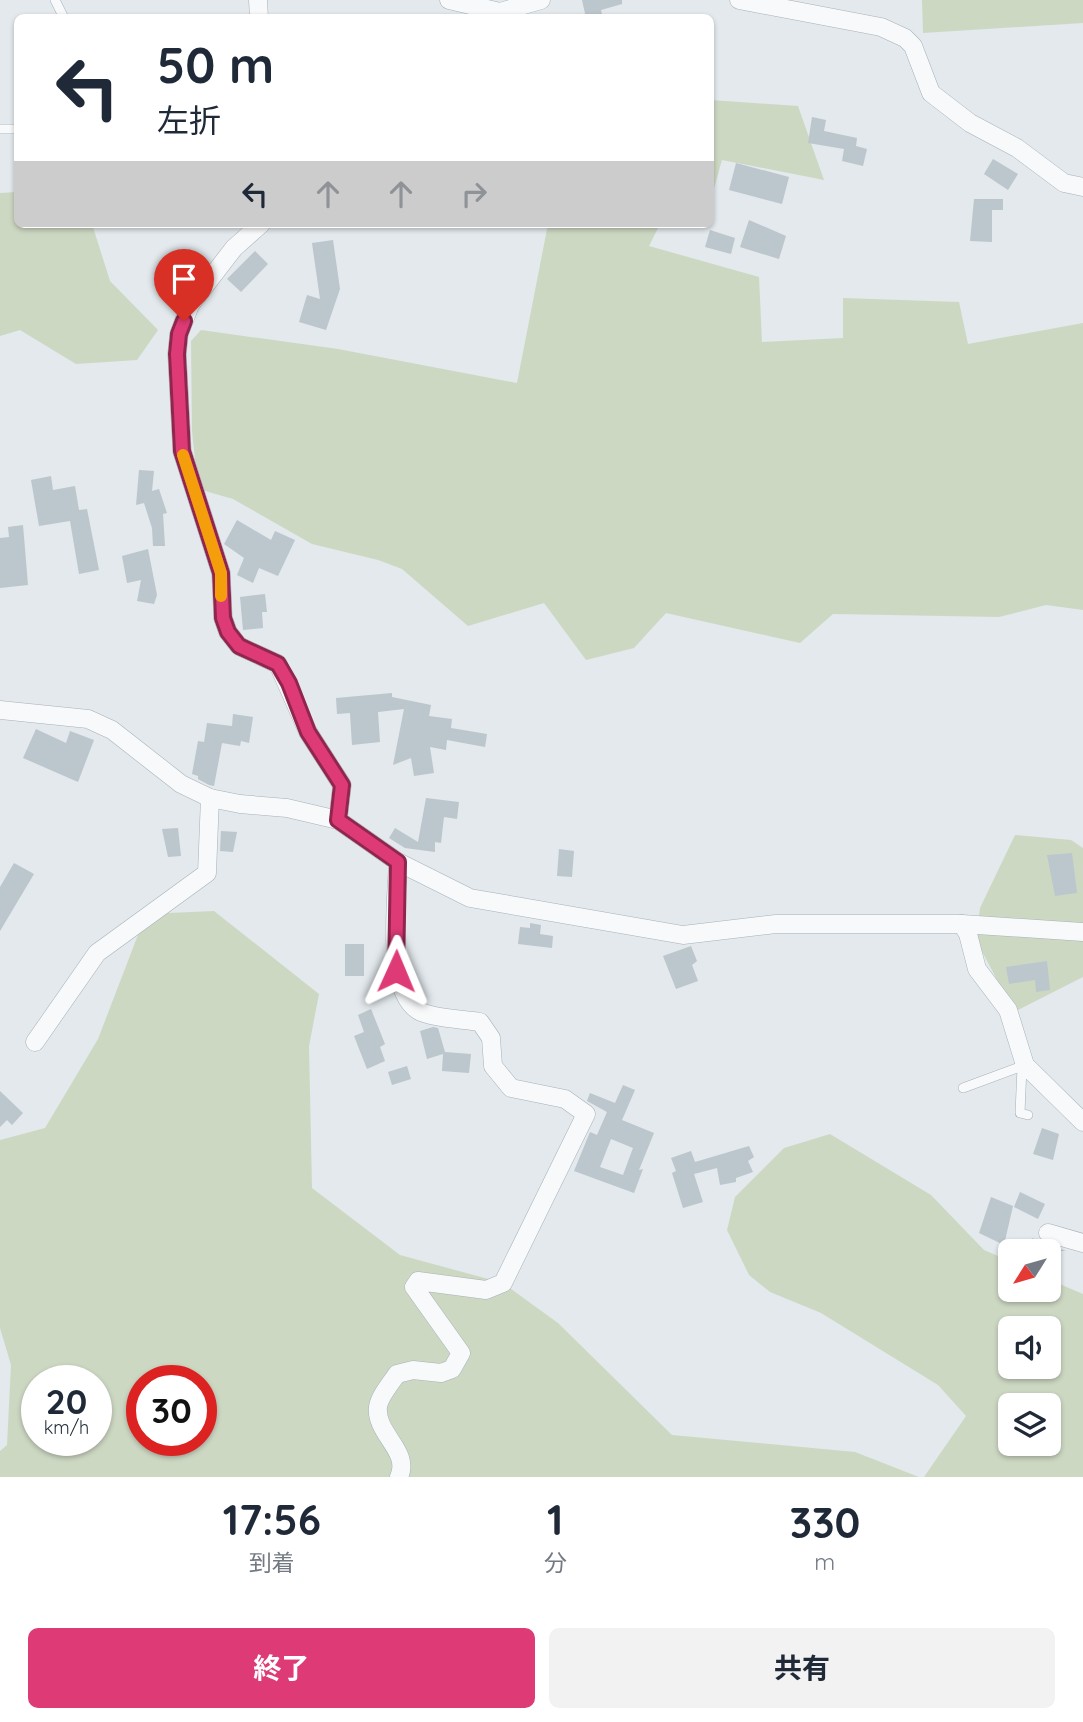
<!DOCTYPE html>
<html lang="ja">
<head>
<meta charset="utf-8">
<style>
	:root { --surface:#fff; --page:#f2f2f3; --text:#1f2937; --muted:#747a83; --accent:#de3b76 }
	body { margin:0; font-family:Quicksand,"Noto Sans JP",sans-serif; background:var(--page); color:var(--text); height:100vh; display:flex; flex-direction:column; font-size:26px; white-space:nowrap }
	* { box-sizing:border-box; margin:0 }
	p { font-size:23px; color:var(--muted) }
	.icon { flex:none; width:38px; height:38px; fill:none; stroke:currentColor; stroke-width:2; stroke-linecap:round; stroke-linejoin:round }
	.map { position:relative; height:1477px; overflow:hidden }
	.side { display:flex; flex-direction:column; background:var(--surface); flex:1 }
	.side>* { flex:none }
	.banner { position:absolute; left:14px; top:14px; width:700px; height:214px; border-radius:10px; box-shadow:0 2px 5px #0004; background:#fff; color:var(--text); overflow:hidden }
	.needle { width:46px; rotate:233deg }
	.fabs { position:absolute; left:998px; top:1239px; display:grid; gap:14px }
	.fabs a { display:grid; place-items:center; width:63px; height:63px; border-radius:10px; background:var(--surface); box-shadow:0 2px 5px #0004; font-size:35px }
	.speed { position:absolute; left:21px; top:1365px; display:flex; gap:14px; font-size:35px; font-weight:700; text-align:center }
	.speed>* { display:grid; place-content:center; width:91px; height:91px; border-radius:50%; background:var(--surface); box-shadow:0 2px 5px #0004; line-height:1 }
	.speed small { font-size:18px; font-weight:400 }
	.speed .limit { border:10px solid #d22; background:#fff; color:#111 }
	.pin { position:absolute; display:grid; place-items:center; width:60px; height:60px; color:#fff; margin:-72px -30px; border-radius:50% 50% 50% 0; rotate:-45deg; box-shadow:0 0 7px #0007 }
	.pin .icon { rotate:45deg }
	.me { position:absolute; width:77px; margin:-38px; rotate:1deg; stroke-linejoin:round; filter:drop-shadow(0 0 5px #0008) }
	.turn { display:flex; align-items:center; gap:24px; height:147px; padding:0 28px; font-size:32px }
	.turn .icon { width:91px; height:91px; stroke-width:2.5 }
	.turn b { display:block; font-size:49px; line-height:60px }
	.lanes { display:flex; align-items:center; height:66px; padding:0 28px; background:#0003; justify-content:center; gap:35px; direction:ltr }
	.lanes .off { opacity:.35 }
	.eta { display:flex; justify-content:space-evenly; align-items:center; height:119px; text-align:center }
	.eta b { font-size:42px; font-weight:700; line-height:49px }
	.button { display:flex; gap:14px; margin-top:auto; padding:14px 28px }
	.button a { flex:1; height:80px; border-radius:10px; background:var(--accent); color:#fff; font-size:28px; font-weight:700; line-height:80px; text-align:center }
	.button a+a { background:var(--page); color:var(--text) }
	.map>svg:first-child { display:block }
	.green { fill:#cdd8c3; fill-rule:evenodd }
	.building { fill:#bcc6cd; fill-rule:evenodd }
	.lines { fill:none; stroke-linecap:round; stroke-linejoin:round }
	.service-casing { stroke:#a7b1b8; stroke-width:10 }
	.minor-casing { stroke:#a7b1b8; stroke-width:19 }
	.service { stroke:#f7f9fa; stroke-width:9 }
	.minor { stroke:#f7f9fa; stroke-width:18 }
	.route-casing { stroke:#90264d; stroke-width:18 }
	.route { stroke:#de3b76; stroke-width:12 }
	.slow { stroke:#f59e0b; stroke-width:12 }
</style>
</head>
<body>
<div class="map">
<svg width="1083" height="1477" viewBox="0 0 1083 1477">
	<rect width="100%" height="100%" fill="#e3e9ed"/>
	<g class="green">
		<path d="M922 0H1083V23L923 33Z"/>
		<path d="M711 100 798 106 824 180 722 160 711 199Z"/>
		<path d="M17 192 18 224H92L110 281 158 330 137 360 76 364 20 330 0 336V193Z"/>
		<path d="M548 224H660L649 246 759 277 762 342 843 338V298L959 302 968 344 1083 323V610L1046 605 999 617 833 614 800 643 666 613 634 648 586 660 544 603 468 626 402 569 378 560 312 544 233 499 198 489 192 431 191 341 201 330 338 349 517 383Z"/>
		<path d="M1015 835 1071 840 1083 848V977L1014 1012 976 940 980 908Z"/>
		<path d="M214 911 319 994 309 1046 312 1188 400 1255 503 1283 558 1323 672 1435 855 1452 919 1477H0V1451L7 1445 11 1365 0 1328V1140L45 1128 98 1039 146 914ZM37 1381H96V1440H37ZM142 1381H201V1440H142Z"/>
		<path d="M830 1134 931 1195 984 1250 1010 1261V1290H1048V1279L1083 1294V1477H924L966 1416 938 1385 821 1313 770 1292 749 1275 727 1230 735 1197 784 1148ZM1010 1328H1048V1367H1010ZM1010 1405H1048V1444H1010Z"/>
	</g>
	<g class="building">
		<path d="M582 0H622V4L601 10 603 18H586Z"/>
		<path d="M812 117 826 120 824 131 857 138 856 146 867 149 863 166 842 161 844 149 808 143Z"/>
		<path d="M993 159 1018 174 1008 190 984 174Z"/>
		<path d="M736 163 789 177 782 204 729 190Z"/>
		<path d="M974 199H1003V210H992V242L970 241Z"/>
		<path d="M749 220 786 236 779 259 740 247Z"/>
		<path d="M710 230 735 238 731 254 705 247Z"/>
		<path d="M333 240 340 289 326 330 299 322 307 295 320 299 312 243Z"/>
		<path d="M255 251 268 264 241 292 227 279Z"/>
		<path d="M139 470 154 471 152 491 159 489 167 513 163 514 165 546H153L152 528 144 503 136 505Z"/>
		<path d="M51 476 53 490 75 486 79 510 87 509 99 570 79 574 70 521 39 526 31 480Z"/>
		<path d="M237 520 271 540 275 531 295 540 278 576 259 568 253 583 237 575 244 558 224 544Z"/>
		<path d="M23 525 28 585 0 588V538L9 537 8 527Z"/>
		<path d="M148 549 157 595 154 604 137 601 141 580 127 583 122 556Z"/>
		<path d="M265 594 267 612H262L263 628 243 630 240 597Z"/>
		<path d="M392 693V697L431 705 429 716 452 719 451 728 487 734 485 747 447 740 446 750 430 747 434 773 414 776 411 758 393 765 404 709 378 712 380 742 352 745 350 713 337 714 336 698Z"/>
		<path d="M233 714 253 717 249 743 241 741 240 746 222 743 214 786 209 785 198 779V776L192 774 198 741 204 742 207 723 232 726Z"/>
		<path d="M36 729 66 743 70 731 94 740 78 782 23 758Z"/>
		<path d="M426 798 459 802 457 819 444 817 441 843 435 842V852L405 848 389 838 395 828 418 842Z"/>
		<path d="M178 828 181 856 168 857 162 829Z"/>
		<path d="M221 831 237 832 233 852 220 851Z"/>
		<path d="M559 849 574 851 572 877 557 876Z"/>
		<path d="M1072 853 1077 893 1055 896 1047 855Z"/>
		<path d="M14 863 34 874 0 931V887Z"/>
		<path d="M530 923 541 925 540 934 553 936 552 948 518 944 520 927 530 928Z"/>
		<rect x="345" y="944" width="19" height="32"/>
		<path d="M691 946 697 961 692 965 698 981 676 989 663 956Z"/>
		<path d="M1047 961 1050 990 1036 992 1035 980 1009 984 1006 967Z"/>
		<path d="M371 1009 385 1044 380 1047 385 1061 367 1069 354 1036 364 1032 358 1015Z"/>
		<path d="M433 1027 438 1028 445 1052 471 1054 469 1073 442 1071 443 1054 427 1059 420 1031Z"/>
		<path d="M407 1066 411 1079 392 1085 388 1072Z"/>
		<path d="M623 1085 635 1090 622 1120 654 1133 639 1170 643 1169 634 1193 574 1171 590 1132 597 1135 607 1112 587 1101 590 1093 615 1103ZM611 1139 633 1148 623 1175 600 1167Z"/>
		<path d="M0 1091 23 1113 12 1125 7 1120 0 1127Z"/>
		<path d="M1042 1128 1059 1134 1053 1160 1033 1154Z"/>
		<path d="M749 1146 754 1157 748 1161 753 1172 736 1178V1182L720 1185 717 1168 694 1174 703 1202 683 1208 672 1173 676 1171 671 1158 691 1151 695 1162Z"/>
		<path d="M1020 1192 1045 1204 1038 1219 1014 1207Z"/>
		<path d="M991 1197 1013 1206 1004 1245 979 1233Z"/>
		<path d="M1032 1238 1045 1244 1066 1251H1028Z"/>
	</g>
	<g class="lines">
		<g class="service-casing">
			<g id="service">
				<path d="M55 0 64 18"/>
				<path d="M0 129H18"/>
				<path d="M1022 1067 1020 1113 1028 1115"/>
				<path d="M963 1088 1025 1065"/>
			</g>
		</g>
		<g class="minor-casing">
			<g id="minor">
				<path d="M258 0 259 18"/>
				<path d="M449 0 500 12 541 0"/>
				<path d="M739 0 881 27 905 38 913 46 931 93 970 123 1017 148 1064 183 1083 187"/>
				<path d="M261 224 234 248 190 305 179 334 177 354 182 451 221 573 223 618 228 632 239 646 278 664 308 732 342 785 338 820"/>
				<path d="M0 710 88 719 112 730 181 784 210 798 240 804 287 808 338 820 398 862 470 898 683 935 776 924H962L1083 932"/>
				<path d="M398 862C397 897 384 995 421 1012 438 1019 462 1019 480 1022L491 1038 493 1066 511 1088 565 1099 586 1114 503 1283 486 1290 418 1281 414 1287 461 1353 452 1369 441 1373 413 1370 397 1374C391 1383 379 1397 378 1407 375 1434 411 1451 399 1477"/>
				<path d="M962 924 968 934 977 969 1008 1010 1025 1065 1083 1122"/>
				<path d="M35 1042 97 953 207 873 210 798"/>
				<path d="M1048 1233 1083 1243"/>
			</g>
		</g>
		<use href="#service" class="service"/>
		<use href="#minor" class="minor"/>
	</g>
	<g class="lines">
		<g class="route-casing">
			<path id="route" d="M184 321 179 334 177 354 182 451 221 573 223 618 228 632 239 646 278 664 289 683 308 732 342 785 338 820 398 862 396 971"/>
		</g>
		<use href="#route" class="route"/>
		<path class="slow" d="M183 455 221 573V596"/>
	</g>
</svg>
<div class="fabs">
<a><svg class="needle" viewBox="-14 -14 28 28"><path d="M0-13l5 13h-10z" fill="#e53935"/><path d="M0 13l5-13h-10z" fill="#747a83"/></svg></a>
<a><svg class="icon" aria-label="sound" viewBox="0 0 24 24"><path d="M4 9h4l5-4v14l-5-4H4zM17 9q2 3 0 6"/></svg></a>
<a><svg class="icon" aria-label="layers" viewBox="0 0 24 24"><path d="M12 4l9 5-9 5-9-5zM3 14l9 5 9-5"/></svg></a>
</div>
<div class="speed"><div>20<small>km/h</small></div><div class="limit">30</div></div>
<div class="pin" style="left:184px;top:321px;background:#d93025"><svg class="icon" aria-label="arrive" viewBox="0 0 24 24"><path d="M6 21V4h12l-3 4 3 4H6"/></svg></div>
<svg class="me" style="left:396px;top:971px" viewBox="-20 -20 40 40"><path d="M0-17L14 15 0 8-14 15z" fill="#de3b76" stroke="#fff" stroke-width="4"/></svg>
<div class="banner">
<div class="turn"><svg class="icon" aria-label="left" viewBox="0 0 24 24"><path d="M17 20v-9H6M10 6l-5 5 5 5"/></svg><div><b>50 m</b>左折</div></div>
<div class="lanes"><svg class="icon" aria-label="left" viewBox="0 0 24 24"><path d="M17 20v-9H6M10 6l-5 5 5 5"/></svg><svg class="icon off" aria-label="ahead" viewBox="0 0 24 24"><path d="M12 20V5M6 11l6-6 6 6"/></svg><svg class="icon off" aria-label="ahead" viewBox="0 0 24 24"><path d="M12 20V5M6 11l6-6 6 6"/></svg><svg class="icon off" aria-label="right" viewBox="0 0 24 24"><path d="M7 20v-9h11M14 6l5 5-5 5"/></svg></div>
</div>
</div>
<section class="side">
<div class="eta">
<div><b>17:56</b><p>到着</p></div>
<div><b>1</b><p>分</p></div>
<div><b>330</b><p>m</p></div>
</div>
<div class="button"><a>終了</a><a>共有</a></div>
</section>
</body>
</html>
